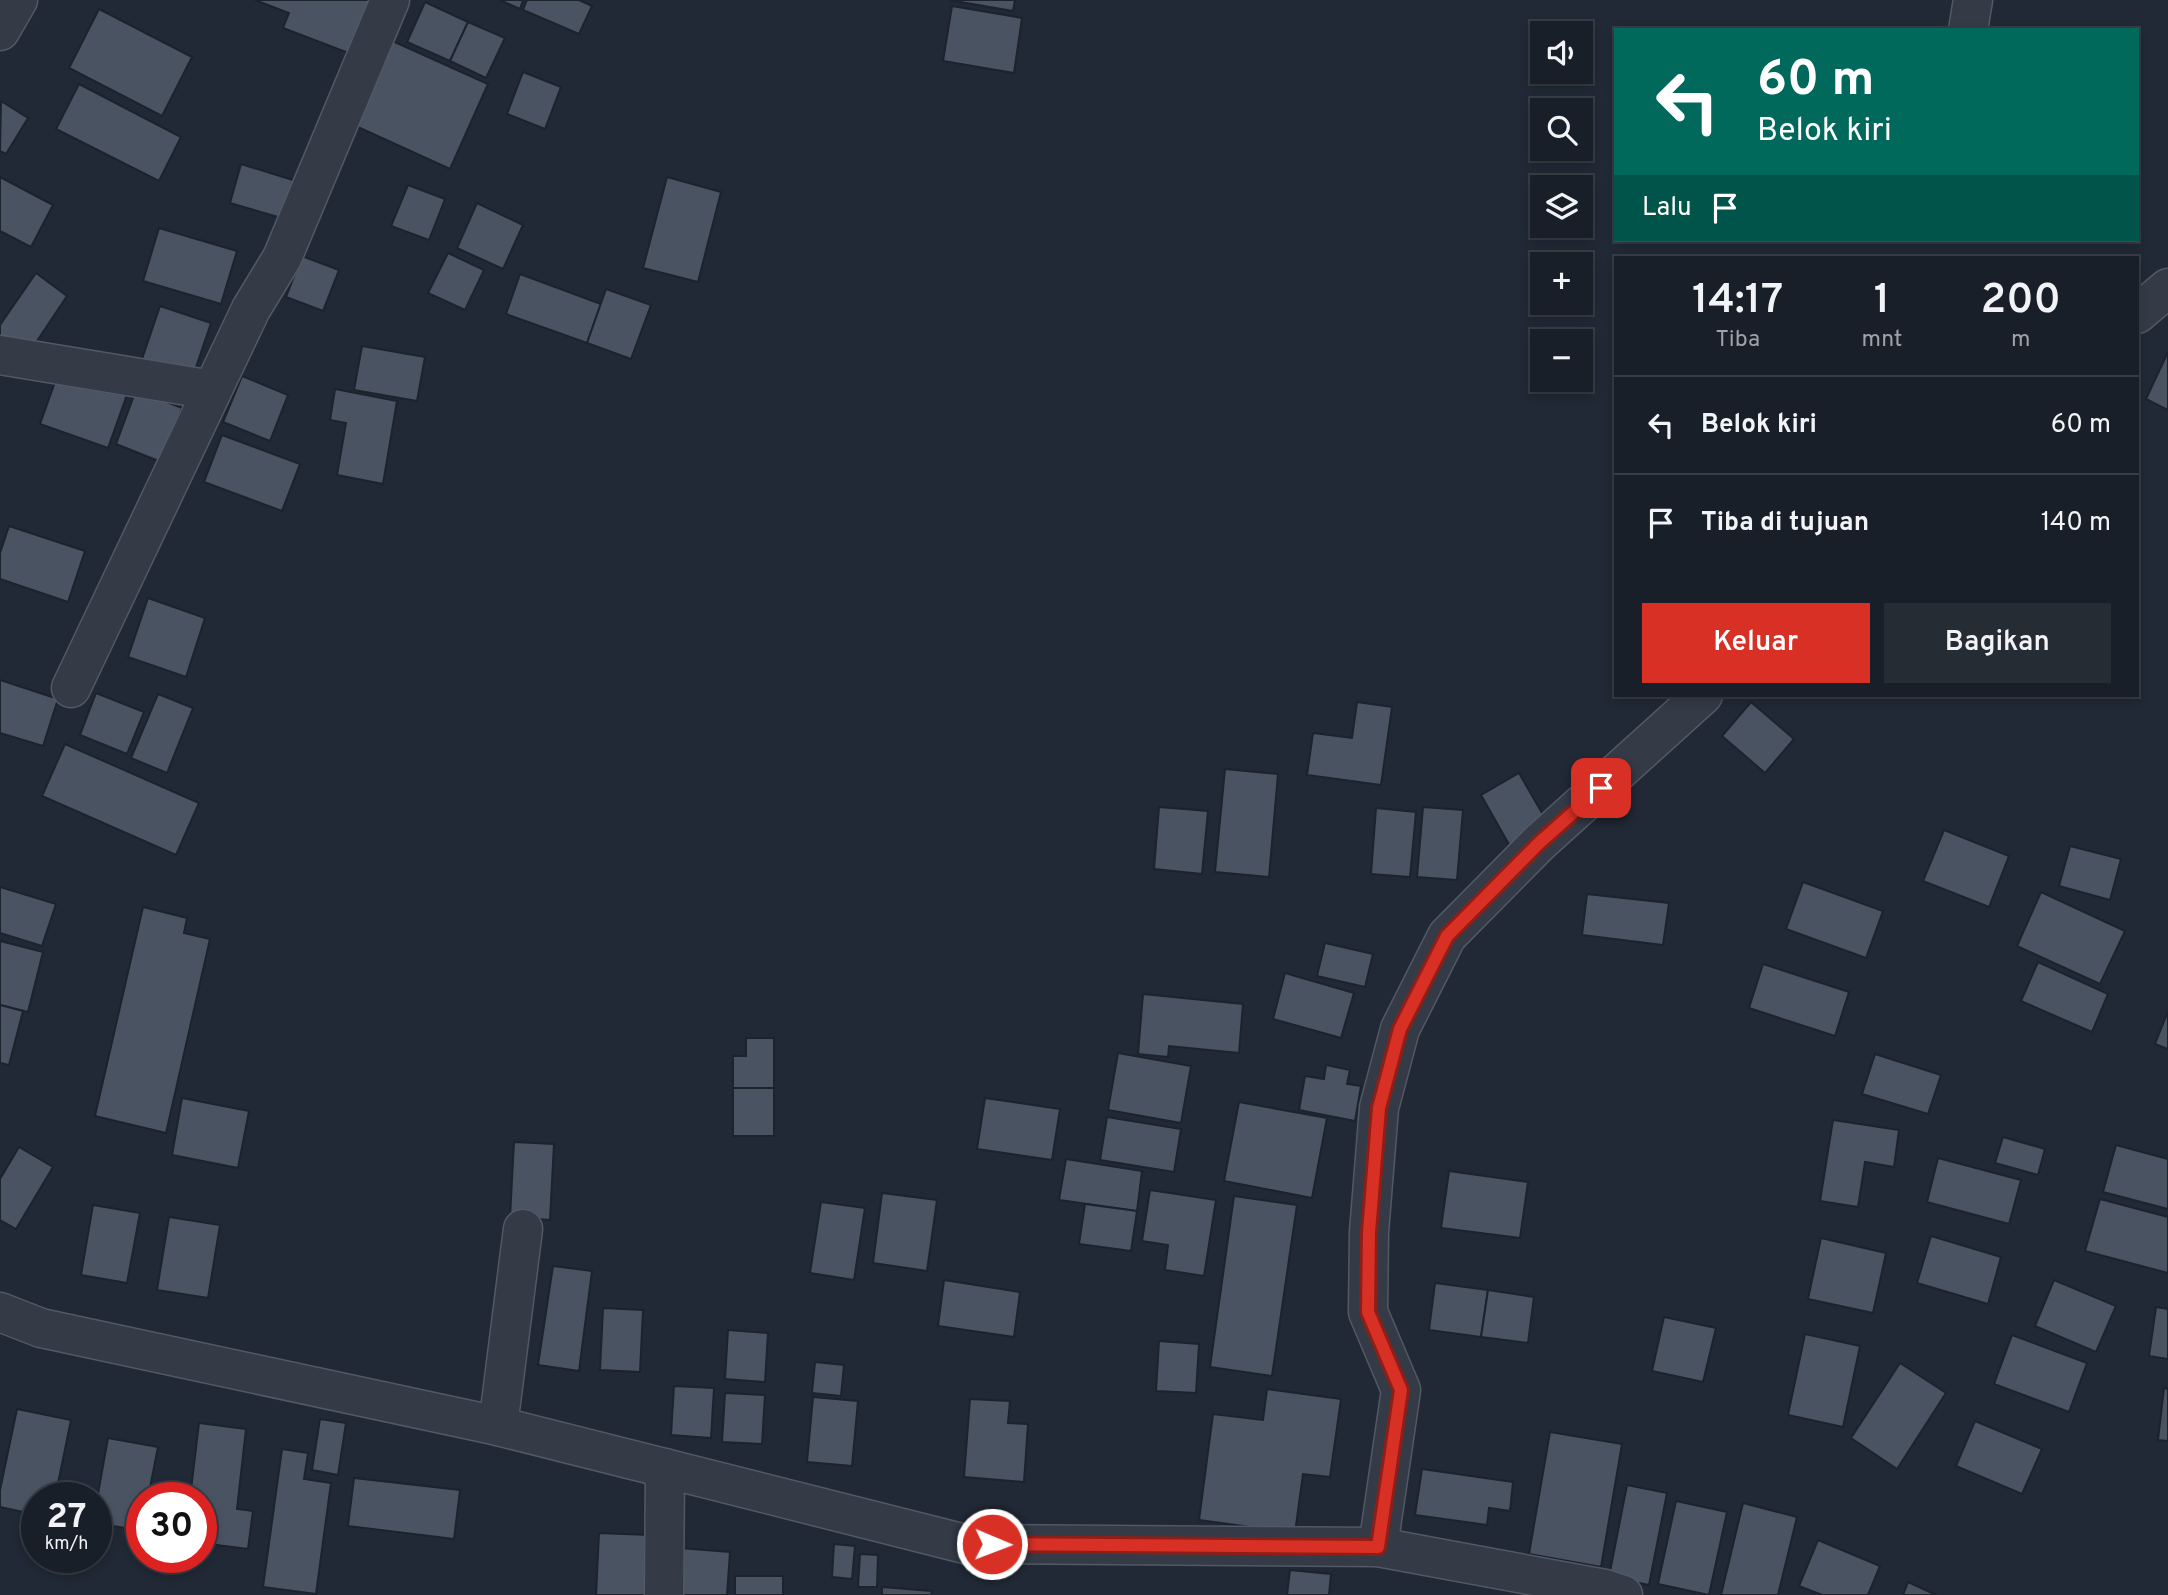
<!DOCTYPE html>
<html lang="id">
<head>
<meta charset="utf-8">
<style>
	:root { --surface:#191f28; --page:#262c34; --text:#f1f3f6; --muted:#9fa2a8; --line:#373d45; --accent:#d93025 }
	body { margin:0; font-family:Overpass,sans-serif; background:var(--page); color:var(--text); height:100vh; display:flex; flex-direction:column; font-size:26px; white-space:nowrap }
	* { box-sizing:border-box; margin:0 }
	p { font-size:23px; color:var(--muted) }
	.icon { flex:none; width:38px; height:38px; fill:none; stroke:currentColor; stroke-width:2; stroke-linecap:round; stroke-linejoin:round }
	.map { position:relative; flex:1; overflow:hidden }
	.details { position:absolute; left:1614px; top:256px; width:525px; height:441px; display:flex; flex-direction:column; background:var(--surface); border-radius:0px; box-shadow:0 4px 10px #0003,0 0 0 2px var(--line) }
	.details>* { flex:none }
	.guide { position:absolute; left:1614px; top:28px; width:525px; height:214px; border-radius:0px; box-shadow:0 4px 10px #0003,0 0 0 2px var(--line); background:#00695c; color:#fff; overflow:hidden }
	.fabs { position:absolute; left:1530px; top:21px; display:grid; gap:14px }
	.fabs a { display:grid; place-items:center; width:63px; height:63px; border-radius:0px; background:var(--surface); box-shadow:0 4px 10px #0003,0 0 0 2px var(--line); font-size:35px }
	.speed { position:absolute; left:21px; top:1482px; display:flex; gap:14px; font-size:35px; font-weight:700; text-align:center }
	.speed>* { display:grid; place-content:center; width:91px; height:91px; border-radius:50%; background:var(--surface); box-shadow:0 4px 10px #0003,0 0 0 2px var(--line); line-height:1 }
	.speed small { font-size:18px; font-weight:400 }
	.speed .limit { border:10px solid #d22; background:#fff; color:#111 }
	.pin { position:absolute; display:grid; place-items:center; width:60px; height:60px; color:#fff; margin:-30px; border-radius:14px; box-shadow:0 4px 10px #0006 }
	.me { position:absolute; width:77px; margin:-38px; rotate:91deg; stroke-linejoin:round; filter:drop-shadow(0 0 5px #0008) }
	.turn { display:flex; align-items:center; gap:24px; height:147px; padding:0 28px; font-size:32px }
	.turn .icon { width:91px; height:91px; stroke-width:2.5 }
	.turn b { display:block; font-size:49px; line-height:60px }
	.then { display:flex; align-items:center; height:66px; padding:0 28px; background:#0003; gap:14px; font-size:26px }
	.eta { display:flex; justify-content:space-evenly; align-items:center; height:119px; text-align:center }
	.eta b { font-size:42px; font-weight:600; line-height:49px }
	.button { display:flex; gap:14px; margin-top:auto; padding:14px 28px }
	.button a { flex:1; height:80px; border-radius:0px; background:var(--accent); color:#fff; font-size:28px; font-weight:600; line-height:80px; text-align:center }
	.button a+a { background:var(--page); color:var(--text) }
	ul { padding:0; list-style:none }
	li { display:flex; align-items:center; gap:21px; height:98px; padding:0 28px; border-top:2px solid var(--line) }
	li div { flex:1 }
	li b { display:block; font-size:26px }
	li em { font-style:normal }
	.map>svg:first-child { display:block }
	.building { fill:#495362; stroke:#1c232d; stroke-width:2 }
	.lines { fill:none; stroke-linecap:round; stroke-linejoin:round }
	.minor-casing { stroke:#525964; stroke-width:41 }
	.minor { stroke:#343b47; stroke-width:38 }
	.route-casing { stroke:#8d1f18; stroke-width:18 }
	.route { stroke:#d93025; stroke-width:12 }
</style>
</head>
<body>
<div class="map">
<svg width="2168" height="1595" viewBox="0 0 2168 1595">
	<rect width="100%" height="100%" fill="#212936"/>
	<g class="building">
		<path d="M255 0H371L351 54 283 28 289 13Z"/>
		<path d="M500 0H523L520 9Z"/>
		<path d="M527 0H579L592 6 579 34 523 10Z"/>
		<path d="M949 0H1015L1013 11Z"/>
		<path d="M425 2 468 22 450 61 407 42Z"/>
		<path d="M952 6 1022 18 1014 73 943 61Z"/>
		<path d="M99 9 192 57 162 116 69 68Z"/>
		<path d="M468 22 505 38 486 78 450 61Z"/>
		<path d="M388 39 488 84 450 169 349 123Z"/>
		<path d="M523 72 561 87 545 129 507 114Z"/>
		<path d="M79 84 181 137 159 181 56 129Z"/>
		<path d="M1 101 28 118 6 154 0 151Z"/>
		<path d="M241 164 296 181 285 219 230 203Z"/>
		<path d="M0 177 53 205 31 247 0 231Z"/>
		<path d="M667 177 721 192 698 282 643 268Z"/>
		<path d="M408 185 445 199 429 240 391 226Z"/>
		<path d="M477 203 523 225 503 269 457 248Z"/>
		<path d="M159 228 237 251 221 304 143 281Z"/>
		<path d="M448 253 484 270 465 310 428 293Z"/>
		<path d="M302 256 339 270 323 311 286 297Z"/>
		<path d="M36 273 67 296 27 356 0 337V325Z"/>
		<path d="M520 274 601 304 587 343 506 314Z"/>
		<path d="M606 289 651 305 631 359 587 343Z"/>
		<path d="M160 306 211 323 192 379 141 362Z"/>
		<path d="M362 346 425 357 417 401 354 390Z"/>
		<path d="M2168 352V410L2146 399Z"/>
		<path d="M60 368 128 392 108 448 40 424Z"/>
		<path d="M242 376 288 395 270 441 223 422Z"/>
		<path d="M335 389 397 401 383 484 337 475 346 423 330 420Z"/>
		<path d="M136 390 182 408 161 462 116 444Z"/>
		<path d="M222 435 300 464 282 511 204 482Z"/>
		<path d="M9 526 85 551 68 602 0 579V553Z"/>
		<path d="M148 598 205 618 186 677 128 657Z"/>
		<path d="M0 680 58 699 43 746 0 733Z"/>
		<path d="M96 693 144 712 127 754 80 735Z"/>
		<path d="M158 694 193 708 167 773 131 758Z"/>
		<path d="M1357 702 1392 707 1381 785 1307 775 1313 733 1352 738Z"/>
		<path d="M1751 702 1794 739 1765 773 1722 736Z"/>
		<path d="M65 744 199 803 176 855 42 796Z"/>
		<path d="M1225 769 1278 774 1269 877 1215 872Z"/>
		<path d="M1519 773 1549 825 1511 848 1481 795Z"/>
		<path d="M1159 807 1208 811 1202 874 1154 869Z"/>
		<path d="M1423 807 1463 810 1457 880 1417 877Z"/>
		<path d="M1376 808 1416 812 1410 877 1371 874Z"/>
		<path d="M1944 830 2009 856 1989 907 1923 881Z"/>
		<path d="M2070 846 2121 859 2110 900 2059 886Z"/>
		<path d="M1803 882 1883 911 1866 958 1786 929Z"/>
		<path d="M0 887 56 904 42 946 0 933Z"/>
		<path d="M2041 892 2125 931 2100 984 2017 946Z"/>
		<path d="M1587 894 1669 903 1663 945 1582 935Z"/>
		<path d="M143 907 187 918 184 933 210 939 166 1133 95 1116Z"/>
		<path d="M0 941 43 952 28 1012 0 1005Z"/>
		<path d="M1325 943 1373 954 1365 987 1317 976Z"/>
		<path d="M2038 962 2108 994 2092 1032 2021 1001Z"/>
		<path d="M1763 964 1849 992 1835 1036 1749 1008Z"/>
		<path d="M1285 973 1354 993 1341 1038 1273 1019Z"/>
		<path d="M1143 994 1243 1004 1239 1053 1169 1046 1168 1057 1138 1054Z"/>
		<path d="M0 1005 23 1011 9 1065 0 1063Z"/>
		<path d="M2168 1011V1049L2155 1044Z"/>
		<path d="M746 1038H774V1088H733V1056H746Z"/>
		<path d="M1118 1053 1191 1066 1181 1123 1108 1110Z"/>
		<path d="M1875 1054 1941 1075 1928 1114 1862 1094Z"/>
		<path d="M1326 1065 1350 1070 1347 1084 1361 1086 1355 1121 1299 1110 1305 1076 1324 1079Z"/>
		<rect x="733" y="1088" width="41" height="48"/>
		<path d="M182 1098 249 1111 238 1168 172 1155Z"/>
		<path d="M985 1098 1060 1109 1052 1160 977 1149Z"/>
		<path d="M1239 1102 1327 1118 1312 1198 1224 1181Z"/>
		<path d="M1107 1117 1181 1129 1174 1172 1100 1160Z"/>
		<path d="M1833 1120 1899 1130 1894 1167 1865 1162 1858 1207 1820 1201Z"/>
		<path d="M2003 1137 2045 1149 2038 1175 1995 1163Z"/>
		<path d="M514 1142 554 1144 550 1220 510 1217Z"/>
		<path d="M2116 1145 2168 1159V1209L2103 1192Z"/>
		<path d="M19 1147 53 1167 16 1229 0 1220V1179Z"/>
		<path d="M1938 1158 2021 1180 2009 1224 1927 1202Z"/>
		<path d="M1066 1159 1142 1171 1137 1211 1059 1200Z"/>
		<path d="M1449 1171 1528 1182 1520 1238 1441 1228Z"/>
		<path d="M1150 1190 1216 1200 1204 1276 1165 1270 1168 1245 1142 1241Z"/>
		<path d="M882 1193 937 1200 927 1271 873 1263Z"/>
		<path d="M1234 1196 1297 1205 1272 1376 1210 1367Z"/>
		<path d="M2100 1199 2168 1217V1273L2085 1251Z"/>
		<path d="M821 1202 865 1208 854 1280 810 1273Z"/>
		<path d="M1085 1204 1137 1211 1131 1251 1079 1244Z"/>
		<path d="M93 1205 140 1213 127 1283 81 1275Z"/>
		<path d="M169 1217 220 1225 208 1298 157 1290Z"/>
		<path d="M1931 1236 2001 1257 1988 1304 1917 1283Z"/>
		<path d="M1821 1238 1886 1253 1873 1313 1808 1299Z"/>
		<path d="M553 1266 592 1271 579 1371 538 1365Z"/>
		<path d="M944 1280 1020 1292 1014 1337 938 1326Z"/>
		<path d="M2054 1280 2116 1306 2096 1352 2035 1326Z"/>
		<path d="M1435 1283 1488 1290 1481 1337 1429 1330Z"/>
		<path d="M1488 1290 1534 1297 1528 1343 1481 1337Z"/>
		<path d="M2156 1307 2168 1309V1359L2149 1356Z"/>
		<path d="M603 1308 643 1310 640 1372 600 1370Z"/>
		<path d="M1664 1317 1716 1328 1703 1382 1652 1371Z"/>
		<path d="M728 1330 768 1333 765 1382 725 1379Z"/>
		<path d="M1805 1334 1860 1346 1843 1427 1788 1415Z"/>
		<path d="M2012 1335 2087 1363 2069 1412 1994 1384Z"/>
		<path d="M1159 1341 1199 1344 1196 1393 1156 1391Z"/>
		<path d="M815 1362 844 1365 841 1396 812 1393Z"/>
		<path d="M1900 1363 1946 1393 1897 1469 1851 1438Z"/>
		<path d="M674 1386 714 1388 711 1438 671 1435Z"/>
		<path d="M2164 1388 2168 1389V1441L2158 1440Z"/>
		<path d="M1267 1389 1341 1399 1330 1477 1303 1474 1295 1533 1199 1520 1213 1414 1263 1420Z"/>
		<path d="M725 1393 765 1395 762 1444 722 1442Z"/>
		<path d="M813 1397 858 1401 852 1466 807 1462Z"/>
		<path d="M970 1399 1010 1401 1008 1423 1028 1424 1024 1482 964 1477Z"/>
		<path d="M17 1409 71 1420 55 1498H37V1515L0 1507V1490Z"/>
		<path d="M320 1419 346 1423 338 1475 312 1470Z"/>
		<path d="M1975 1421 2042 1449 2022 1494 1956 1466Z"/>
		<path d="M199 1423 246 1429 237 1509 253 1511 248 1549 201 1543V1498H190Z"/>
		<path d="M1550 1432 1622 1444 1601 1567 1529 1554Z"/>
		<path d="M108 1438 158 1447 148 1498H142V1531L96 1523V1505Z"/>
		<path d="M282 1449 308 1453 304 1479 331 1483 316 1594 263 1587Z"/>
		<path d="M1422 1469 1513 1482 1510 1511 1489 1508 1487 1525 1415 1515Z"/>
		<path d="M354 1478 460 1490 454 1539 348 1526Z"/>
		<path d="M1627 1485 1667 1493 1649 1585 1609 1577Z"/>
		<path d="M1676 1501 1727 1512 1709 1595 1658 1584Z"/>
		<path d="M1743 1503 1797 1517 1778 1595H1721Z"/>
		<path d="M599 1533 649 1535 647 1595H596Z"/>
		<path d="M1818 1540 1880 1566 1868 1595H1822L1799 1586Z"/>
		<path d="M834 1544 855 1546 852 1579 832 1577Z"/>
		<path d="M680 1548 730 1552 727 1595H676Z"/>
		<path d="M860 1554 878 1555 877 1587H858Z"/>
		<path d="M1290 1570 1331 1574 1329 1595H1287Z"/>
		<rect x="735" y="1576" width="48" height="19"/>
		<path d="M1908 1582 1936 1595H1903Z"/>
		<path d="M882 1587 932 1591 931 1595H882Z"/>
	</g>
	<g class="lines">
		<g class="minor-casing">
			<g id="minor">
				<path d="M1968 30 1973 0"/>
				<path d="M0 31 18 0"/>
				<path d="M2137 314 2168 288"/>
				<path d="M0 355 212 390"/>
				<path d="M71 688 251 309 282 258 390 0"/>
				<path d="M0 1312 41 1328 498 1426 965 1544 1378 1547 1605 1589 1623 1595"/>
				<path d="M498 1426 523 1229"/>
				<path d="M1378 1547 1401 1390 1368 1312 1369 1232 1379 1108 1400 1029 1447 936 1539 843 1703 695"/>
				<path d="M664 1595 665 1468"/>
			</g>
		</g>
		<use href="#minor" class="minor"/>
	</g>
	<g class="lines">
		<g class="route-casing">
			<path id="route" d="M992 1544 1378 1547 1401 1390 1368 1312 1369 1232 1379 1108 1400 1029 1447 936 1539 843 1601 788"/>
		</g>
		<use href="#route" class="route"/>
	</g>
</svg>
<div class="fabs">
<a><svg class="icon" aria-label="sound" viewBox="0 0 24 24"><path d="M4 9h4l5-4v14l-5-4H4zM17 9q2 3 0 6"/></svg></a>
<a><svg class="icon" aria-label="search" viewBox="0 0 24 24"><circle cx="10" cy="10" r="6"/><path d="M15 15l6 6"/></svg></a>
<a><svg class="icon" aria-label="layers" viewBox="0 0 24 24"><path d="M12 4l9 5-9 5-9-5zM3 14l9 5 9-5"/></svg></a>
<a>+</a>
<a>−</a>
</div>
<div class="speed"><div>27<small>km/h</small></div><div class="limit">30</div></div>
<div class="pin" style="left:1601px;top:788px;background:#d93025"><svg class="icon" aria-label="arrive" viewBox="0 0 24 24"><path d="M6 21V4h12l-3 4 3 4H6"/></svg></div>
<svg class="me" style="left:992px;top:1544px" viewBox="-20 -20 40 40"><circle r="17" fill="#d93025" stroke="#fff" stroke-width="3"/><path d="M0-11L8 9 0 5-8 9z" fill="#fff"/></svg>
<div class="guide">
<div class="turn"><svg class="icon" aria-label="left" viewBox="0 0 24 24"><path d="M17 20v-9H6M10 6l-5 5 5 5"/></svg><div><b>60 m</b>Belok kiri</div></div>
<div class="then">Lalu<svg class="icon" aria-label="arrive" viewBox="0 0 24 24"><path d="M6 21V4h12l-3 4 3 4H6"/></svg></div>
</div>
<section class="details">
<div class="eta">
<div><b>14:17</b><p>Tiba</p></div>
<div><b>1</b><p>mnt</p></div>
<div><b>200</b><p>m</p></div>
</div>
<ul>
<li><svg class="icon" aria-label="left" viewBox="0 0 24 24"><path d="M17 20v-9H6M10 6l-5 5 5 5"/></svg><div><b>Belok kiri</b></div><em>60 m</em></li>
<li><svg class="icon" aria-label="arrive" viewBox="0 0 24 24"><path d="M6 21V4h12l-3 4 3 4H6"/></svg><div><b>Tiba di tujuan</b></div><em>140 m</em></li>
</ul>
<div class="button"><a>Keluar</a><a>Bagikan</a></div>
</section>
</div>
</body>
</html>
